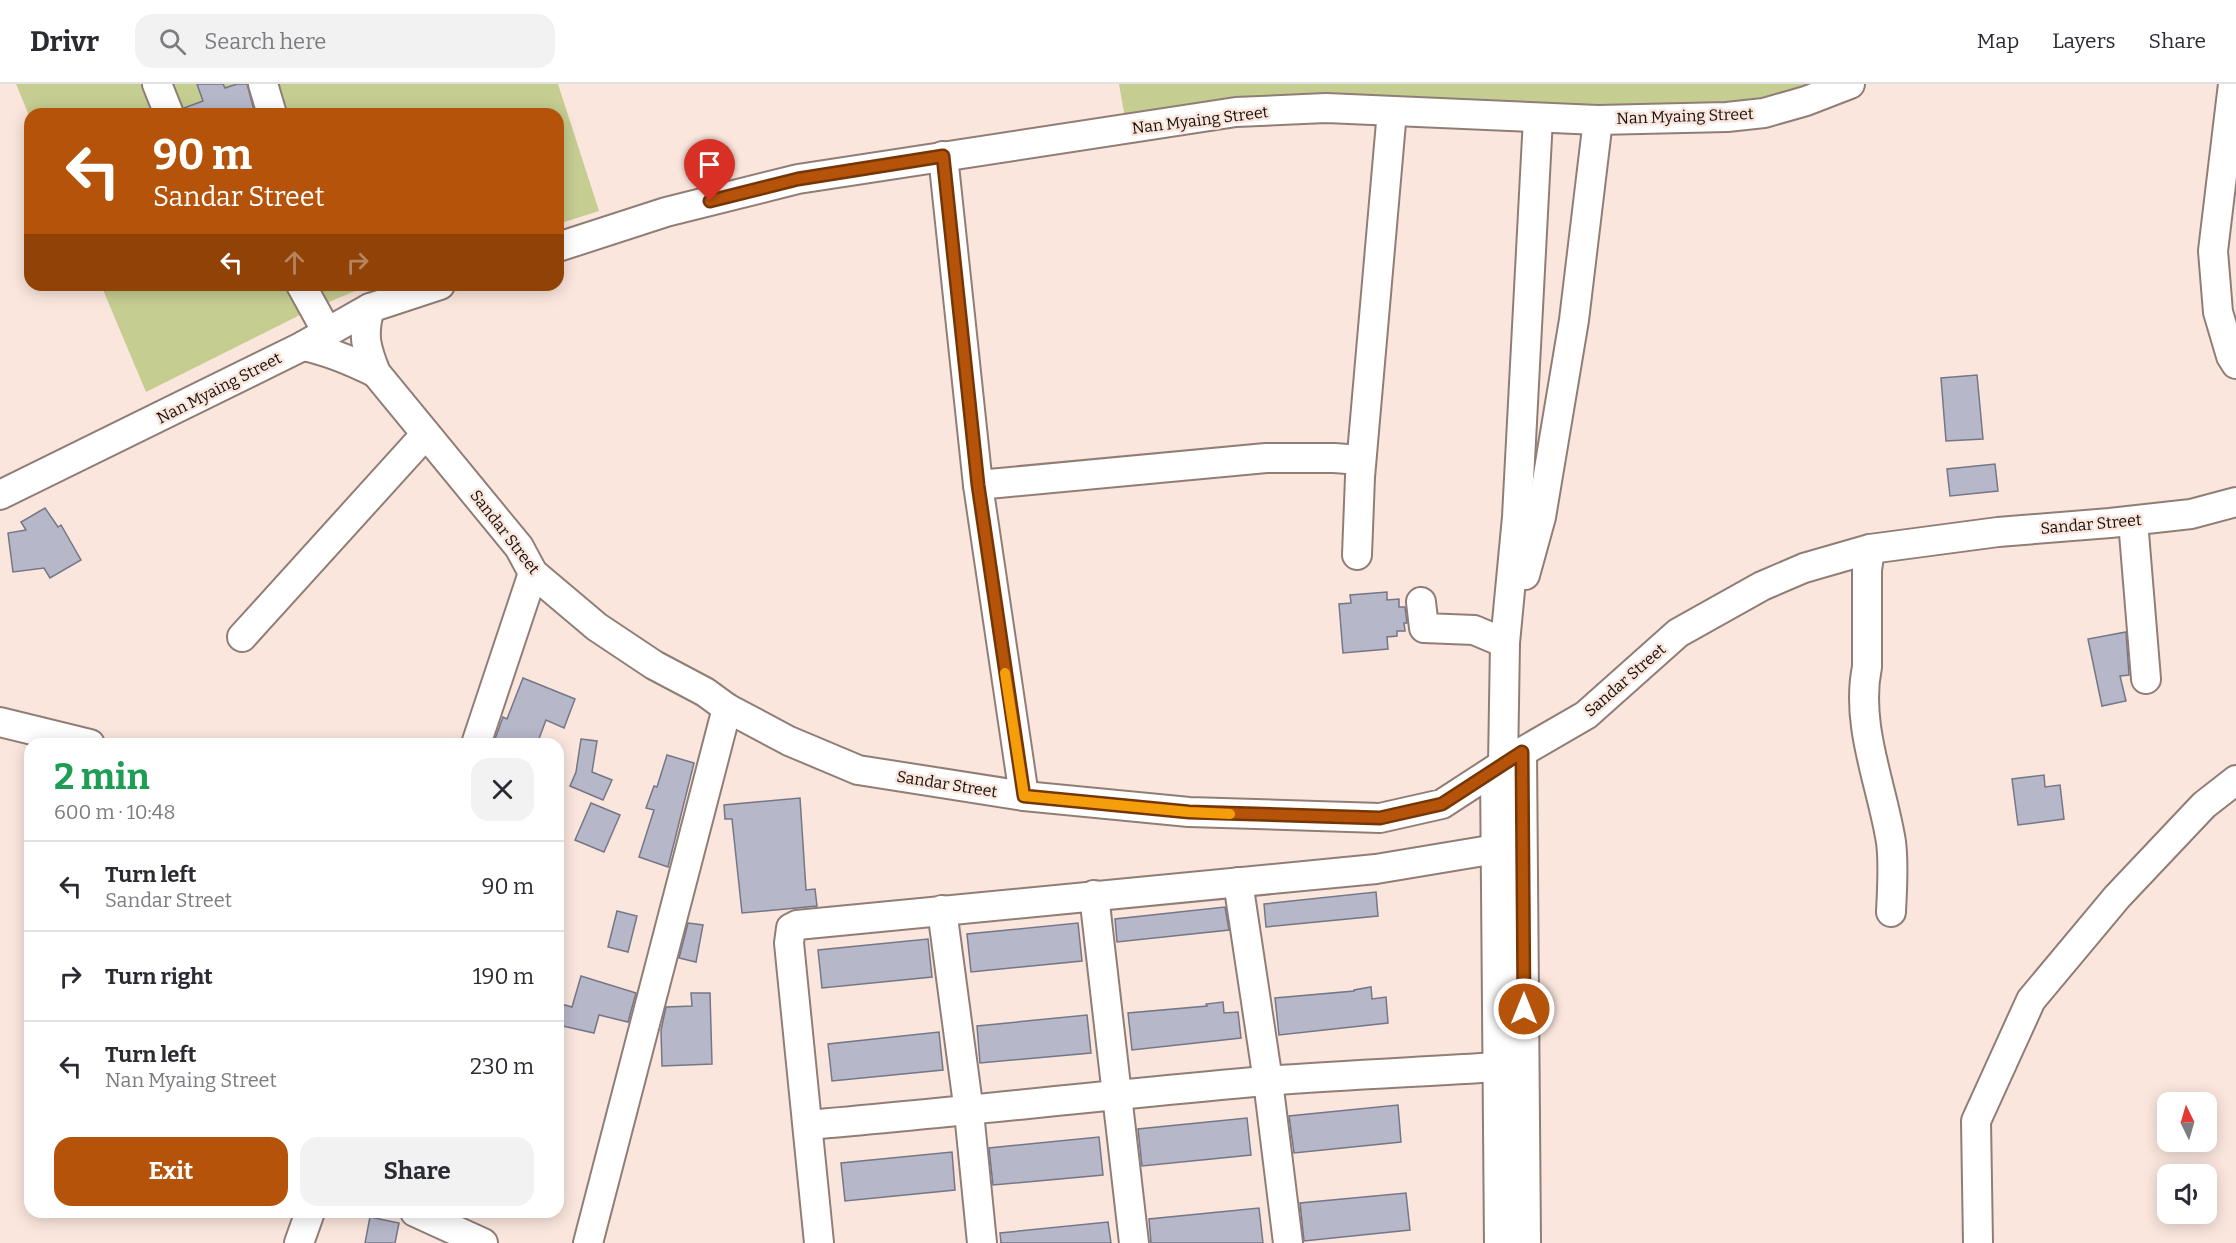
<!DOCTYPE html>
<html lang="en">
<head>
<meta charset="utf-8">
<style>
	:root { --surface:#fff; --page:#f2f2f3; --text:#2b2b33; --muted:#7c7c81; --line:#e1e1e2; --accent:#b45309 }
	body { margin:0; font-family:Bitter,serif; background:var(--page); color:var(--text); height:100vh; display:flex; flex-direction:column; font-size:22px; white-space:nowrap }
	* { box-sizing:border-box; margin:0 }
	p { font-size:20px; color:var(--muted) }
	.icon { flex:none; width:33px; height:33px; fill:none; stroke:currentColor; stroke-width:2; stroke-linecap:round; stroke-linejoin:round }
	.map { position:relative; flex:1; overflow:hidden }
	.sheet { position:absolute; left:24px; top:654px; width:540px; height:480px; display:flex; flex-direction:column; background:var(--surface); border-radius:18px; box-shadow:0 3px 15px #0003 }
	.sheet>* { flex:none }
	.guide { position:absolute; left:24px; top:24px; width:540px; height:183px; border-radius:18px; box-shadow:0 3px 15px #0003; background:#b45309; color:#fff; overflow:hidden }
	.needle { width:39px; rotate:355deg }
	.controls { position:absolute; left:2157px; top:1008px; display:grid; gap:12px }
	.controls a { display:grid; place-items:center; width:60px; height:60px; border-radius:12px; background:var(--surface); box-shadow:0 3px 15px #0003; font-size:30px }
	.pin { position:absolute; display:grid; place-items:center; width:51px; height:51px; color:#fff; margin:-62px -26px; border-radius:50% 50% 50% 0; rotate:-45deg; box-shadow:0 0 6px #0007 }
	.pin .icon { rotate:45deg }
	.me { position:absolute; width:66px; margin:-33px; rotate:0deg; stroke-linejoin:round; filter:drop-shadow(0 0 4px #0008) }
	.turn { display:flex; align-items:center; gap:21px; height:126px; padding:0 30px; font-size:27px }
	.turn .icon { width:78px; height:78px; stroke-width:2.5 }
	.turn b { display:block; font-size:42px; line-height:51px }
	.lanes { display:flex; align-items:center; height:57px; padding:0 30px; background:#0003; justify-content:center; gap:30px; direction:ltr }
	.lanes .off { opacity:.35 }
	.round { display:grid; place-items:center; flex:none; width:63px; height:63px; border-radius:18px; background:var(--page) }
	.overview { display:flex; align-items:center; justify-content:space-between; height:102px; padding:0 30px }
	h1 { font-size:36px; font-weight:700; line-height:45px; color:#1e9e55 }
	.primary-button { display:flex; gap:12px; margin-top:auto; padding:12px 30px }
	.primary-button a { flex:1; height:69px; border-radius:18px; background:var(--accent); color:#fff; font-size:24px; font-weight:700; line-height:69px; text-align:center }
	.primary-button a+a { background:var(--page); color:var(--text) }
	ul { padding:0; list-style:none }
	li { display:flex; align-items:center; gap:18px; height:90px; padding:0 30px; border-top:2px solid var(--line) }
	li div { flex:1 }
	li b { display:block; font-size:22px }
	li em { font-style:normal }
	header { display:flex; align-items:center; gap:36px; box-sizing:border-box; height:84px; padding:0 30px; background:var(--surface); border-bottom:2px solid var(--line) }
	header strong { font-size:28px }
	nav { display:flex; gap:33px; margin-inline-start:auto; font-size:21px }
	.search { width:420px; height:54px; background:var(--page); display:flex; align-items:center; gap:15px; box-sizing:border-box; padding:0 21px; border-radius:18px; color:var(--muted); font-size:22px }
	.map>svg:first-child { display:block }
	.green { fill:#c5cd91 }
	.building { fill:#b6b7c9; stroke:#757686; stroke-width:1.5 }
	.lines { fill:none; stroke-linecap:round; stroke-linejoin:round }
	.minor-casing { stroke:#907e76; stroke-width:32 }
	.minor { stroke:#fff; stroke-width:28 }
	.route-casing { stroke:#753606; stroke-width:15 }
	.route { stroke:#b45309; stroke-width:10 }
	.slow { stroke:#f59e0b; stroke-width:10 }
	.labels { text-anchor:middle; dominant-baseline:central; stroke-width:5; stroke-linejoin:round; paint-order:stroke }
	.street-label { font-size:16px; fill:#16100d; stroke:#fae6dd }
</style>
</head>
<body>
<header>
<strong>Drivr</strong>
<div class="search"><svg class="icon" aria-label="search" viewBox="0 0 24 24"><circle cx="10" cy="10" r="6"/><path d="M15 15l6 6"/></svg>Search here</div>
<nav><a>Map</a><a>Layers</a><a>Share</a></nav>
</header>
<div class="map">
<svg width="2236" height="1159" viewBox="0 0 2236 1159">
	<rect width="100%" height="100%" fill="#fae6dd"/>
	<g class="green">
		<path d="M16 0H558L599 127 558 140V30H30V34Z"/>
		<path d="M1119 0H1831L1761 24 1125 34Z"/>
		<path d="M101 201H369L308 227 146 308Z"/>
	</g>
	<g class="building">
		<path d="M197 0H223L225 4 237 0H247L255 30H185L184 24 203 17Z"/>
		<path d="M1977 291 1983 355 1946 357 1941 294Z"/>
		<path d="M1995 380 1998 407 1950 412 1947 385Z"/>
		<path d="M45 424 58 443 61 441 81 476 50 494 44 484 13 488 8 449 26 446 21 438Z"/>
		<path d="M1387 508V516L1399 515V523H1405L1407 539H1404L1405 547H1397V552L1387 553 1388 565 1343 569 1339 520 1351 519 1350 511Z"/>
		<path d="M2126 548 2129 591 2120 592 2126 617 2102 622 2088 555Z"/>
		<path d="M523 594 575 615 564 644 546 636 537 660H508L495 655 503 633 507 635Z"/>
		<path d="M581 655 597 657 592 688 612 696 603 716 570 702 576 688Z"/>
		<path d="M667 671 694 679 668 783 639 773 654 726 646 724 654 702 657 703Z"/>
		<path d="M2044 691 2045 703 2060 701 2064 735 2018 741 2012 695Z"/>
		<path d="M800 714 806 806 815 805 817 822 742 829 732 735H725L724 721Z"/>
		<path d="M591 719 620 731 604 768 575 756Z"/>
		<path d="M1376 808 1378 832 1266 843 1264 820Z"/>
		<path d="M1225 823 1229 846 1117 858 1115 835Z"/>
		<path d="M617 827 637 832 628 868 608 863Z"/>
		<path d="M688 839 703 841 696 878 679 874Z"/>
		<path d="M1078 839 1082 877 971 888 967 850Z"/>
		<path d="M928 855 932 893 822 904 818 866Z"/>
		<path d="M581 892 636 909 628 938 599 931 594 949 558 941V919L572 923Z"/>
		<path d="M1371 903 1372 915 1386 913 1388 939 1279 951 1275 914 1354 907V906Z"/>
		<path d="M691 909H710L712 980 662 982 661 946 666 923 692 922Z"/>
		<path d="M1223 918 1224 929 1238 928 1241 954 1132 966 1128 929 1207 922 1206 920Z"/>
		<path d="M1087 931 1091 969 980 979 977 942Z"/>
		<path d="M939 948 943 986 832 997 828 960Z"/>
		<path d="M1398 1021 1401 1058 1294 1069 1289 1032Z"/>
		<path d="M1247 1034 1251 1071 1142 1082 1138 1045Z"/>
		<path d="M1099 1053 1103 1091 993 1101 989 1064Z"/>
		<path d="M952 1068 955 1106 845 1117 841 1079Z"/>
		<path d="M1406 1109 1410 1146 1304 1157 1300 1119Z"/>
		<path d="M1259 1124 1263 1159H1151L1149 1135Z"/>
		<path d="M370 1133 399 1139 395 1159H365Z"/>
		<path d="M1108 1138 1111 1159H1001L1000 1149Z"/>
	</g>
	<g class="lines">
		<g class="minor-casing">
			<g id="minor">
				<path d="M157 0 169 30"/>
				<path d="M263 0 272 30"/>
				<path d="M2233 0 2213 167 2218 228 2231 272 2236 280"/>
				<path d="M943 72 978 401 1024 712"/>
				<path d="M558 163 666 128 798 95 1236 28 1326 24 1598 36 1727 33 1764 29 1806 17 1850 0"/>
				<path d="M301 201 327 248"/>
				<path d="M370 224C362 251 366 264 376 289L519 463 533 489 597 543 654 581 705 608 727 624 789 657 858 686 1024 712 1189 728 1380 734 1442 720 1522 668 1586 631 1678 549 1762 502 1804 484 1870 465 1998 448 2110 439 2191 430 2236 418"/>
				<path d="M303 262C329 267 352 277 376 289"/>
				<path d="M978 401 1266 374H1334L1361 376"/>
				<path d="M0 411 303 262 370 224 440 201"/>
				<path d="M2133 437 2146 595"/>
				<path d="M1870 465 1867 486V583C1855 641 1882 701 1891 758 1894 781 1892 804 1891 828"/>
				<path d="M1357 471 1360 393 1392 27"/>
				<path d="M1525 491 1541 433 1574 236 1598 36"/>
				<path d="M1421 518 1424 544 1474 546 1505 559"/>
				<path d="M242 553 426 350"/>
				<path d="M0 638 90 660"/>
				<path d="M476 660 533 489"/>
				<path d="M1522 668 1526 1159"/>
				<path d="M1503 681 1505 559 1517 433 1538 34"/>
				<path d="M1495 686 1499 1159"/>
				<path d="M1238 798 1268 997 1288 1159"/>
				<path d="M1094 811 1134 1159"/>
				<path d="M942 826 969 1028 982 1159"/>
				<path d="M808 1041C961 1028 1113 1010 1266 997 1343 991 1421 988 1498 983"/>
				<path d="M415 1128 483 1159"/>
				<path d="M299 1159 310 1128"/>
				<path d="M588 1159 727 624"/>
				<path d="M819 1159 789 859 791 844 797 841 1376 785 1496 765"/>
				<path d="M1978 1159 1976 1037 2031 916 2117 813 2204 721 2236 696"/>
			</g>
		</g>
		<use href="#minor" class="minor"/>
	</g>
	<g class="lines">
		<g class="route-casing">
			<path id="route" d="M710 117 798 95 943 72 978 401 1024 712 1189 728 1380 734 1442 720 1522 668 1524 925"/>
		</g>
		<use href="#route" class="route"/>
		<path class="slow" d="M1005 589 1024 712 1189 728 1230 730"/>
	</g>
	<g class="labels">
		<g class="street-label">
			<text transform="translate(1685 32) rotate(-2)">Nan Myaing Street</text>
			<text transform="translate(1200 36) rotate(-7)">Nan Myaing Street</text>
			<text transform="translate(219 304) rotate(-27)">Nan Myaing Street</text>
			<text transform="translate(2091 440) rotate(-5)">Sandar Street</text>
			<text transform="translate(505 448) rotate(52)">Sandar Street</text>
			<text transform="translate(1625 596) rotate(-41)">Sandar Street</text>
			<text transform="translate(947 700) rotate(9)">Sandar Street</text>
		</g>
	</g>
</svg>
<div class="controls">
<a><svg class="needle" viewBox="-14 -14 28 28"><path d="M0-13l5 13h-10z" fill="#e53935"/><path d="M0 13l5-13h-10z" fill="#7c7c81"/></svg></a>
<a><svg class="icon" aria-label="sound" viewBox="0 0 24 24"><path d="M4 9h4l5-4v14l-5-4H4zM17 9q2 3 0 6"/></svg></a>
</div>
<div class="pin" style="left:710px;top:117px;background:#d93025"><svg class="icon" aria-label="arrive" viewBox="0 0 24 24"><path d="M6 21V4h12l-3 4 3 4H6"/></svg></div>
<svg class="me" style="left:1524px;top:925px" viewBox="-20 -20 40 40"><circle r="17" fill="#b45309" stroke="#fff" stroke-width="3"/><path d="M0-11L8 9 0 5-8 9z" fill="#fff"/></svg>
<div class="guide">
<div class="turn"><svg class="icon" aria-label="left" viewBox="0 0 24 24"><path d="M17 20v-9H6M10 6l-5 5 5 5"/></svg><div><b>90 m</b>Sandar Street</div></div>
<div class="lanes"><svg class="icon" aria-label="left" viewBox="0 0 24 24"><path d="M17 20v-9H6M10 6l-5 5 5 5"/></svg><svg class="icon off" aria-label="ahead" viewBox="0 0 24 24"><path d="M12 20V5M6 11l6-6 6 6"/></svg><svg class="icon off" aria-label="right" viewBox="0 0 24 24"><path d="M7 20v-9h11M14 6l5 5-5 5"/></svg></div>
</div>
<section class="sheet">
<div class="overview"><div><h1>2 min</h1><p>600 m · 10:48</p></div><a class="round"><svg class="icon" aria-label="close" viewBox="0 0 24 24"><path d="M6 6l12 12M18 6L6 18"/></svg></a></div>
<ul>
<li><svg class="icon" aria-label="left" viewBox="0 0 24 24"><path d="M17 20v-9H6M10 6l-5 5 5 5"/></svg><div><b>Turn left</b><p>Sandar Street</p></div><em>90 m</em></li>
<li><svg class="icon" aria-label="right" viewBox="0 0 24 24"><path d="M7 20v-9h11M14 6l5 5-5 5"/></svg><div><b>Turn right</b></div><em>190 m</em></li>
<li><svg class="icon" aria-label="left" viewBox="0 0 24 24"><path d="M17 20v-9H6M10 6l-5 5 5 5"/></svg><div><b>Turn left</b><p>Nan Myaing Street</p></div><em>230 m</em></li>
</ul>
<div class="primary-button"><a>Exit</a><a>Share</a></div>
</section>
</div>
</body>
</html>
